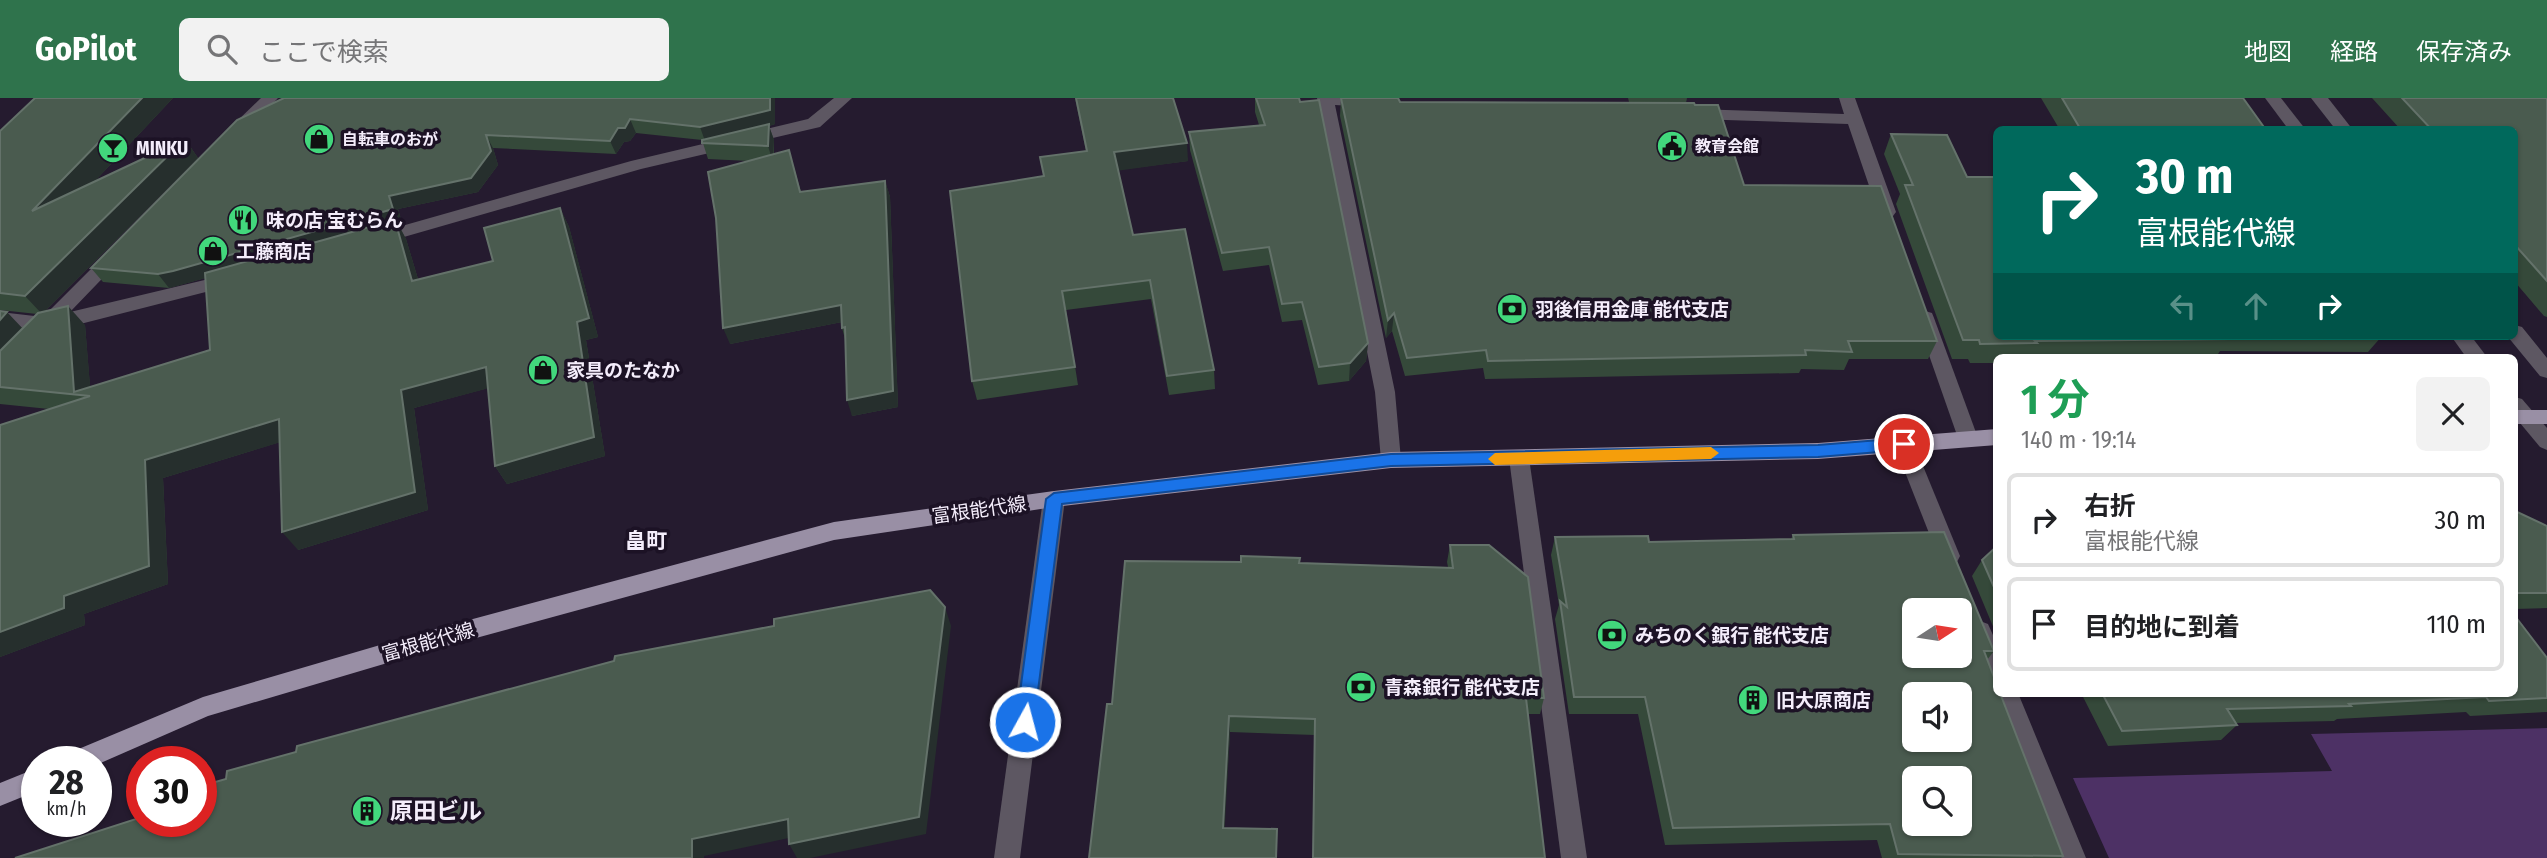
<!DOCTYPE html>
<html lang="ja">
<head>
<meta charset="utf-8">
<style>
	:root { --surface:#fff; --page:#f2f2f2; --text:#202124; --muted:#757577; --line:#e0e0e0; --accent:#2f734c }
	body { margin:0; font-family:"Fira Sans Condensed","Noto Sans JP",sans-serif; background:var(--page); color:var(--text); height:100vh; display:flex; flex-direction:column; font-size:26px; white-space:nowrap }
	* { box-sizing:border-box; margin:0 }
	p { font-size:23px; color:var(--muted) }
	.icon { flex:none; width:38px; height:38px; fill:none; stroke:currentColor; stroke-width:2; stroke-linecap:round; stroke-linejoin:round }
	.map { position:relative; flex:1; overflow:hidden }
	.drawer { position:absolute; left:1993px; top:256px; width:525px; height:343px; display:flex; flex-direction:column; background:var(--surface); border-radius:10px; box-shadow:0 2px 5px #0004 }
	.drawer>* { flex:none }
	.guide { position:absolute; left:1993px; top:28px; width:525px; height:214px; border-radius:10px; box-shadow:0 2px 5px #0004; background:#00695c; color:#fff; overflow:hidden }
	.needle { width:46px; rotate:78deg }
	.fabs { position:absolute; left:1902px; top:500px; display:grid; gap:14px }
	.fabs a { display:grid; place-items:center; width:70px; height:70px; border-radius:10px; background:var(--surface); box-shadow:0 2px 5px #0004; font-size:35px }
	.speed { position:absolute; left:21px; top:648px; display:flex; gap:14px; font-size:35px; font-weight:700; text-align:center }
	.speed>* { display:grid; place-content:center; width:91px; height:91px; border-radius:50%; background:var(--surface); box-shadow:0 2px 5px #0004; line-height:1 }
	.speed small { font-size:18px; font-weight:400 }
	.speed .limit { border:10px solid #d22; background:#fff; color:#111 }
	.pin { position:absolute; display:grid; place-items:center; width:60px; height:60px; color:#fff; margin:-30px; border:4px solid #fff; border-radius:50%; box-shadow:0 2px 7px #0007 }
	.me { position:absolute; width:77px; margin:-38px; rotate:7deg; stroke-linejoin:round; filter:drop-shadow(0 0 5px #0008) }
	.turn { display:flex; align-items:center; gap:24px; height:147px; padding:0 28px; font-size:32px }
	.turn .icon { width:91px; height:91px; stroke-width:2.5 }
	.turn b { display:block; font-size:49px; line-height:60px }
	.lanes { display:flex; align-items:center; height:66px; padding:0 28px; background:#0003; justify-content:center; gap:35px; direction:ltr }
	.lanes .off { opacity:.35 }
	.round { display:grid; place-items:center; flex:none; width:74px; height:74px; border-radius:10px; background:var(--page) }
	.summary { display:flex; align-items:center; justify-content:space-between; height:119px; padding:0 28px }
	h1 { font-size:42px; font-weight:700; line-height:52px; color:#1e9e55 }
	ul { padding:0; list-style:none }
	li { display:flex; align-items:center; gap:21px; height:94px; margin:0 14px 10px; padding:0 14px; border:4px solid var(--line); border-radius:10px }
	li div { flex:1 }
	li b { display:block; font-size:26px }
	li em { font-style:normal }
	header { display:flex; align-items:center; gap:42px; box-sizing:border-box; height:98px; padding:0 35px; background:var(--accent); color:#fff }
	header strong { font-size:33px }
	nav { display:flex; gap:38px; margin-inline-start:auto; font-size:24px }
	.search { width:490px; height:63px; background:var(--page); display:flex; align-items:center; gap:18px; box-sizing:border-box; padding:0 24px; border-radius:10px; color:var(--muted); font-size:26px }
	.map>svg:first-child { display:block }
	.green { fill:#4d3165 }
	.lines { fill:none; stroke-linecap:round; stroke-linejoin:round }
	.minor { fill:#5d5762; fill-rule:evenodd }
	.major { fill:#998fa5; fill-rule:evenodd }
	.wall { fill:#35493a }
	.shaded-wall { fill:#262f2d }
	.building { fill:#4a5b4f; stroke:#64726a; stroke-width:2; fill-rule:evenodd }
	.route { fill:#1a73e8; stroke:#114b97; stroke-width:2 }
	.slow { fill:#f59e0b }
	.labels { text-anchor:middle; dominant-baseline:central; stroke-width:7; stroke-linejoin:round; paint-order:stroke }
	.far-poi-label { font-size:16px; font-weight:bold; fill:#f4edfb; stroke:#1c1225; text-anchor:start }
	.poi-label { font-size:19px; font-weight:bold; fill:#f4edfb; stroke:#1c1225; text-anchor:start }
	.street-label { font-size:19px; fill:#f4edfb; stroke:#1c1225 }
	.neighbourhood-label { font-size:21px; font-weight:bold; fill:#f4edfb; stroke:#1c1225 }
	.near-poi-label { font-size:23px; font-weight:bold; fill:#f4edfb; stroke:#1c1225; text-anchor:start }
</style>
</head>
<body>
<header>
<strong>GoPilot</strong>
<div class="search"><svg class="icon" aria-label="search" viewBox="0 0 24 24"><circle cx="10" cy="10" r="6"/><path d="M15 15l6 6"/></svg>ここで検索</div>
<nav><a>地図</a><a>経路</a><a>保存済み</a></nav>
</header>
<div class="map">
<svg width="2547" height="760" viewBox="0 0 2547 760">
	<rect width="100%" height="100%" fill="#251b2f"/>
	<path class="green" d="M2547 630V760H2109L2073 680 2332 673 2311 636Z"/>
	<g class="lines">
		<g class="minor">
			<path d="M261 0H278L243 37H231L229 33 231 29Z"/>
			<path d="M834 0H852L820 29 641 71 376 147 367 141 370 137 631 63 808 21Z"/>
			<path d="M1317 0H1372L1377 4 1369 9 1335 7 1395 294 1401 362 1398 368 1391 370 1384 368 1381 362 1375 294Z"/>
			<path d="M1839 0H1855L1896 114 1893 118 1887 120 1878 114 1848 26 1695 21 1687 16 1695 11 1844 16Z"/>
			<path d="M2265 0H2281L2306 32H2289Z"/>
			<path d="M2311 0H2328L2353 32H2336Z"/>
			<path d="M116 150 122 152 125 156 122 160 70 214 234 175 241 177 243 181 241 185 45 235 0 228V214L43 219 110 152Z"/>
			<path d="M1925 213 1932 215 1934 220 1978 340 1975 345 1968 348 1961 345 1958 340 1916 220 1918 215Z"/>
			<path d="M2515 227 2522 229 2547 260V280L2540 278 2508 239 2515 238Z"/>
			<path d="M2451 238H2471L2487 259H2466Z"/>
			<path d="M2515 299 2522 301 2547 330V352L2540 349 2515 319Z"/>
			<path d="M1904 338 1911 341 1914 346 1960 458 1957 464 1949 467 1941 464 1938 458 1894 346 1897 341Z"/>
			<path d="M1519 352 1526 354 1529 360 1587 760H1561L1509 360 1512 354Z"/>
			<path d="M1054 393 1062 395 1065 401 1020 760H994L1043 401 1046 395Z"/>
			<path d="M1980 523 1988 526 1997 546V584L1989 581 1969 533 1972 526Z"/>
			<path d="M1997 590V595H2018L2086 760H2060L1994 595Z"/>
		</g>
		<g class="major">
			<rect x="2515" y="312" width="32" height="14"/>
			<path d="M1997 331V347L1818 361 1391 370 1054 409 834 442 421 555 208 618 96 667V663H66L69 655 203 599 421 535 834 424 1054 393 1391 354 1818 345Z"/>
			<path d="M37 670V693L0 708V685Z"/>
		</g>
	</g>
	<g class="wall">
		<path d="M173 0 94 84 185 41 198 60 45 213 85 227 90 289 210 252 205 180 169 190 103 184 91 170 284 0 775 26 769 28 774 42V56L794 69 801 94 885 83 890 99 898 309 852 318 845 241 842 230V224L730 246 749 63 708 61 702 42 636 35 630 43 624 44 616 56 493 50 498 67 478 94 398 111 402 125 398 126 406 141 418 181 493 163 560 110 569 129 598 239 586 242 605 358 507 386 495 368 488 290 414 310 428 412 298 452 280 344 163 380 168 486 84 516 85 527 0 559V327L49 311 0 306V213L22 230 37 216 0 212V33Z"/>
		<path d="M1075 0H1173L1188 63 1118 72 1133 137 1214 272 1215 291 1169 297 1151 201 1066 212 1078 287 977 302 972 283 1086 53Z"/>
		<path d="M1255 0H1299L1368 245 1366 263 1349 283 1318 287 1302 222 1282 224 1269 167 1223 173 1190 52 1189 34 1259 27 1255 14Z"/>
		<path d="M1341 0 1400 4H1629L1628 0H1687L1686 5 1695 7 1744 87 1937 243 1928 261H1849L1844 272 1801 271 1799 275 1485 281 1483 270 1405 278 1392 233 1386 240 1340 18Z"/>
		<path d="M2041 0H2243L2266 32H2060Z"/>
		<path d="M2372 0H2547V219L2544 218 2515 184V32H2401Z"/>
		<path d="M1891 36 1997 238H2382L2368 254 2220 253 2216 259H1997V265H1970L1968 261H1952L1896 106 1900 96 1884 56Z"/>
		<path d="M2515 413 2547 428V510L2515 511Z"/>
		<path d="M1793 437 1994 553 1987 562 2063 758 2061 760H1882L1877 742 1665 747 1638 616H1569L1555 521 1559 507 1551 457 1555 439 1649 444 1791 441Z"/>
		<path d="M1450 447 1544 600 1540 616H1528L1545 760H1313L1315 637 1230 634 1224 730 1089 760 1112 606 1299 465 1448 469 1447 464Z"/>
		<path d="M1997 448V538L1972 478 1982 462Z"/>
		<path d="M2547 560V614L2470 618 2466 614 2337 621 2334 623 2236 625 2237 627 2221 642 2108 648 2081 595H2515Z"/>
	</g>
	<g class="shaded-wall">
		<path d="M142 0H173L49 132 32 113Z"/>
		<path d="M770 0H775V26L769 28 774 42 773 64 768 48 705 43 700 29Z"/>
		<path d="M630 21 636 35 630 43 624 44 616 56 610 43 618 30Z"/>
		<path d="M486 37 493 50 498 67 478 94 398 111 402 125 398 126 406 141 424 201 412 183 396 127 184 186 169 190 158 176 389 98Z"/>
		<path d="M185 41 198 60 42 216 25 198Z"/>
		<path d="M1187 45 1188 63 1116 73 1114 54Z"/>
		<path d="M885 83 890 99 898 309 852 318 847 302Z"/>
		<path d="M560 110 569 129 598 239 586 242 605 358 507 386 495 368Z"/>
		<path d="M841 207 847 223 730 246 723 230Z"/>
		<path d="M68 208 85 227 91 299 74 294Z"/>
		<path d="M7 214 25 233 0 258V222Z"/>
		<path d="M1394 215 1392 233 1386 240 1388 222Z"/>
		<path d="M1368 245 1366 263 1349 283 1350 265Z"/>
		<path d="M486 269 497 288 414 310 428 412 298 452 282 434 401 292Z"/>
		<path d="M279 321 294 340 163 380 168 486 84 516 85 527 0 559V534L64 498 145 362Z"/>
		<path d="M945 509 951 528 926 736 810 760H797L789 746Z"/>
		<path d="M1229 618 1230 634 1224 745 1223 730Z"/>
		<path d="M788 721 798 738 704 758V760H692V741Z"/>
	</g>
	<g class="building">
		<path d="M35 0H142L32 113 185 41 25 198 0 195V33Z"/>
		<path d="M284 0H770V12L700 29 630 21 625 30H618L610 43 486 37 491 53 471 80 389 98 393 111 173 173 158 176 91 170 237 22Z"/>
		<path d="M1076 0H1173L1187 45 1114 54 1133 137 1185 131 1214 272 1167 278 1150 182 1062 193 1075 269 972 283 950 93 1044 78 1040 59 1087 53Z"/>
		<path d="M1256 0H1299L1300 4 1319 2 1368 245 1350 265 1319 269 1302 204 1282 206 1269 149 1222 155 1189 34 1265 27Z"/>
		<path d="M1341 0H1398L1400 4 1694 5 1695 7H1718L1744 87 1881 88 1937 243H1848L1852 254 1805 252 1806 257 1488 263 1486 252 1407 260 1394 215 1388 222Z"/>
		<path d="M2062 0H2243L2266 32H2081Z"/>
		<path d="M2402 0H2547V183L2515 147V32H2432Z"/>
		<path d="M769 26 768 48 702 45V42Z"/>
		<path d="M1891 36 1947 37 1967 79H1997V238H2227L2229 241 2035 243 2037 245 1980 246 1979 242H1963L1905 87H1913Z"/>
		<path d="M789 52 800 94 885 83 893 293 847 302 845 229 842 230 841 207 723 230 716 120 708 74Z"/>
		<path d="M560 110 589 220 577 224 594 339 495 368 486 269 401 292 415 394 282 434 279 321 145 362 149 468 64 498V510L0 534V327L90 298 0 289V253L38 215 68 208 74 294 210 252 205 175 395 122 412 183 493 163 484 130Z"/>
		<path d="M0 213 7 214 0 222Z"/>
		<path d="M2515 413 2547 428V495H2515Z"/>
		<path d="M1944 434 1994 553H1984L1997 587V595H2000L2063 758 1898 756 1890 726 1673 730 1645 599H1574L1560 503 1567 509 1555 439 1648 438 1649 444 1794 441 1793 437ZM1914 513H1960V558H1914ZM1914 597H1960V642H1914ZM1914 681H1960V726H1914Z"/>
		<path d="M1450 447H1489L1528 479 1544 600H1526L1545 760H1313L1315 621 1229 618 1223 730 1277 731 1276 760H1089L1107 606H1112L1125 463 1241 464V458L1300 460 1299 465 1453 470Z"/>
		<path d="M1997 448V496L1982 462Z"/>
		<path d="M930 492 945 509 919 719 789 746 788 721 692 741V760H15L142 719V723H201V688L226 681 227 673 296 654 297 648 614 563 615 558 774 528V521Z"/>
		<path d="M2515 518 2547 560V600L2489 603 2486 599 2349 606 2351 608 2227 611 2237 627 2122 633 2102 595H2515Z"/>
	</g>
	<path class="route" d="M1904 340 1912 346 1904 352 1818 359 1391 368 1062 406 1034 624 1031 629 1025 632 1018 629 1016 624 1046 401 1054 395 1391 356 1818 347Z"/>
	<path class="slow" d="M1711 349 1719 355 1711 361 1495 367 1488 361 1495 355Z"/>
	<defs>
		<g id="shop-disc" transform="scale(1.575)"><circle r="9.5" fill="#42d77c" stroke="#1c1225"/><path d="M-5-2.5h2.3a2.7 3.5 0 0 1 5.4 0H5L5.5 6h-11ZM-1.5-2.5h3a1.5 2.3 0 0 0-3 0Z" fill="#111"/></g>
		<g id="civic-disc" transform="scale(1.575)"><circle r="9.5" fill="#42d77c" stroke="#1c1225"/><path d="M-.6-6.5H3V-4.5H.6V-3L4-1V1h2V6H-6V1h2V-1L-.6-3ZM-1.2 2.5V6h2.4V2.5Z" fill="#111"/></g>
		<g id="bar-disc" transform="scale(1.575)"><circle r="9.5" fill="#42d77c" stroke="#1c1225"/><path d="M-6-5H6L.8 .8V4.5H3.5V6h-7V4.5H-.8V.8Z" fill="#111"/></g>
		<g id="restaurant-disc" transform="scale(1.575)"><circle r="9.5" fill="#42d77c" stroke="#1c1225"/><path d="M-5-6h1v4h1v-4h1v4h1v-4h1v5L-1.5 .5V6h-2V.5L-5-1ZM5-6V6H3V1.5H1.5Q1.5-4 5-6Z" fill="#111"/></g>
		<g id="bank-disc" transform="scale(1.575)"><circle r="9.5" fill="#42d77c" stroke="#1c1225"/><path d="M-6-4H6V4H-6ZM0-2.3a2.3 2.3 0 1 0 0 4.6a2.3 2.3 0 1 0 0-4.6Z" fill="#111"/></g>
		<g id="building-disc" transform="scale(1.575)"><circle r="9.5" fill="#42d77c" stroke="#1c1225"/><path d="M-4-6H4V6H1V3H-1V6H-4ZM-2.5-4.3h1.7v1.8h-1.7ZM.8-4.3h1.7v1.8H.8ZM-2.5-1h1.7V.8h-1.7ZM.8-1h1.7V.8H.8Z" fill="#111"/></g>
	</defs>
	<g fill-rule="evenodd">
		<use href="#shop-disc" x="319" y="41"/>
		<use href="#civic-disc" x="1672" y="48"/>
		<use href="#bar-disc" x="113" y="50"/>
		<use href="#restaurant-disc" x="243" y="122"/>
		<use href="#shop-disc" x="213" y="153"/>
		<use href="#bank-disc" x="1512" y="211"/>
		<use href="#shop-disc" x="543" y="272"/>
		<use href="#bank-disc" x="1612" y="537"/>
		<use href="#bank-disc" x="1361" y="589"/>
		<use href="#building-disc" x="1753" y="602"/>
		<use href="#building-disc" x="367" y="713"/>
	</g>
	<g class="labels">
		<g class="far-poi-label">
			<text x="342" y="41">自転車のおが</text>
			<text x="1695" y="48">教育会館</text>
		</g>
		<g class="poi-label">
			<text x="136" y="50">MINKU</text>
			<text x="266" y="122">味の店 宝むらん</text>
			<text x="236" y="153">工藤商店</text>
			<text x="1535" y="211">羽後信用金庫 能代支店</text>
			<text x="566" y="272">家具のたなか</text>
			<text x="1635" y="537">みちのく銀行 能代支店</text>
			<text x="1384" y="589">青森銀行 能代支店</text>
			<text x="1776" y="602">旧大原商店</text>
		</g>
		<g class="street-label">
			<text transform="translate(979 412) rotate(-8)">富根能代線</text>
			<text transform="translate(428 544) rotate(-16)">富根能代線</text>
		</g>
		<g class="neighbourhood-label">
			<text x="646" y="443">畠町</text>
		</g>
		<g class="near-poi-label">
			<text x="390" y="713">原田ビル</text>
		</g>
	</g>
</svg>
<div class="fabs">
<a><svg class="needle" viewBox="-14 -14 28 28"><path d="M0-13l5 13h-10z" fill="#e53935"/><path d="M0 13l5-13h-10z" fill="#757577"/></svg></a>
<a><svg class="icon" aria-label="sound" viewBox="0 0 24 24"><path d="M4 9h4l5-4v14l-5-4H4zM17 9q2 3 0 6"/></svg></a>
<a><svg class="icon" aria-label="search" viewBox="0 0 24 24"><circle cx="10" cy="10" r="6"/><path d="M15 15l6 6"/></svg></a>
</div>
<div class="speed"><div>28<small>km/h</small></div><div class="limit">30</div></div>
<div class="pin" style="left:1904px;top:346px;background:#d93025"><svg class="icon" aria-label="arrive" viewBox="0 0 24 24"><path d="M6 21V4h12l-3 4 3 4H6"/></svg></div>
<svg class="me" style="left:1025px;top:624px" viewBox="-20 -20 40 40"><circle r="17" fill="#1a73e8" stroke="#fff" stroke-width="3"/><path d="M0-11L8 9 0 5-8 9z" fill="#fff"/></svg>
<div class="guide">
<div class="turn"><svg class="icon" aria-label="right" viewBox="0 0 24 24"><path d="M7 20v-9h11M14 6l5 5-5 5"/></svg><div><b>30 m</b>富根能代線</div></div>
<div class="lanes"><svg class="icon off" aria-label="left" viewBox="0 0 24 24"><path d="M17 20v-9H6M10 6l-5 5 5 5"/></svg><svg class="icon off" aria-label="ahead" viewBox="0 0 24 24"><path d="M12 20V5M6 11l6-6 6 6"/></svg><svg class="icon" aria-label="right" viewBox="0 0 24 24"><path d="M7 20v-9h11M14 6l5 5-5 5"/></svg></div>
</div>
<section class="drawer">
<div class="summary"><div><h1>1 分</h1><p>140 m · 19:14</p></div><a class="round"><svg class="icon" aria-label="close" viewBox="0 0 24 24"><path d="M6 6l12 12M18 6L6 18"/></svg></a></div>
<ul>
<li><svg class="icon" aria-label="right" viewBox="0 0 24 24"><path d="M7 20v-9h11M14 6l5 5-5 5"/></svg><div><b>右折</b><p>富根能代線</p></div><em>30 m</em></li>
<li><svg class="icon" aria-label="arrive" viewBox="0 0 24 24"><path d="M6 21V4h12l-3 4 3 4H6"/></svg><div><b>目的地に到着</b></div><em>110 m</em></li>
</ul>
</section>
</div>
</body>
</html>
